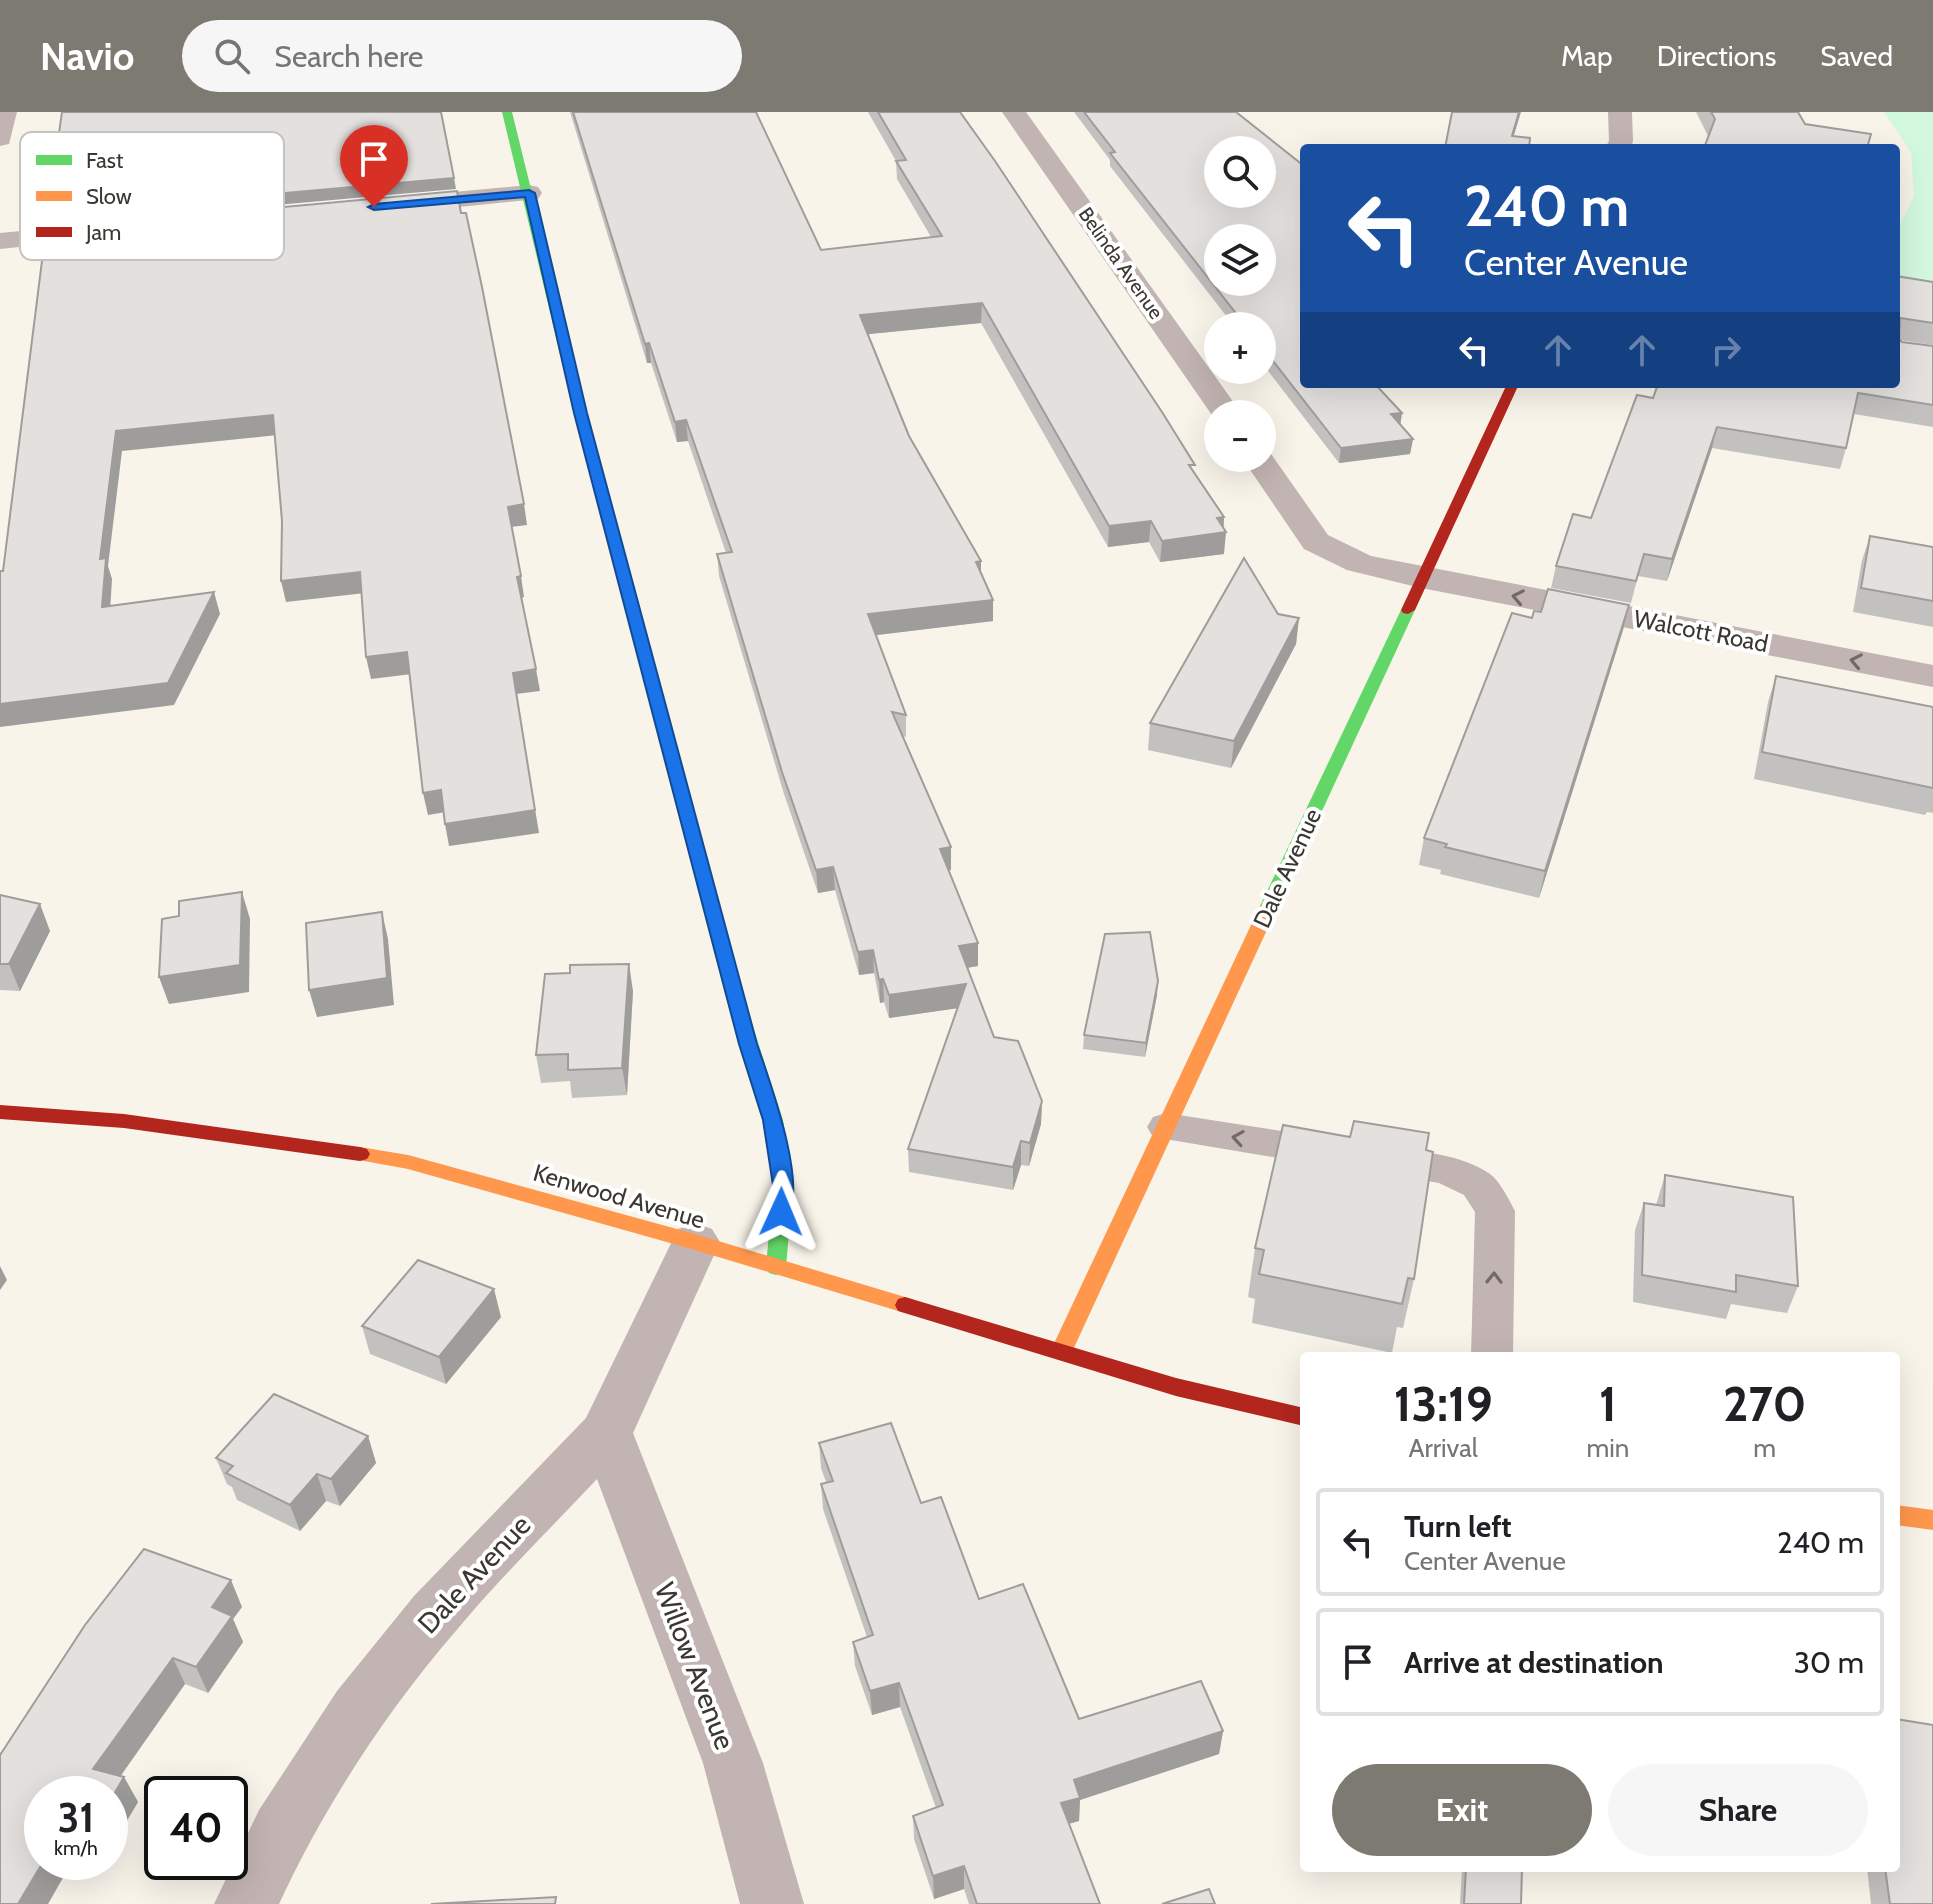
<!DOCTYPE html>
<html lang="en">
<head>
<meta charset="utf-8">
<style>
	:root { --surface:#fff; --page:#f6f6f6; --text:#202124; --muted:#757577; --line:#e0e0e0; --accent:#7d7a72 }
	body { margin:0; font-family:Cabin,sans-serif; background:var(--page); color:var(--text); height:100vh; display:flex; flex-direction:column; font-size:30px; white-space:nowrap }
	* { box-sizing:border-box; margin:0 }
	p { font-size:26px; color:var(--muted) }
	.icon { flex:none; width:44px; height:44px; fill:none; stroke:currentColor; stroke-width:2; stroke-linecap:round; stroke-linejoin:round }
	.map { position:relative; flex:1; overflow:hidden }
	.panel { position:absolute; left:1300px; top:1240px; width:600px; height:520px; display:flex; flex-direction:column; background:var(--surface); border-radius:8px; box-shadow:0 8px 32px #0002 }
	.panel>* { flex:none }
	.banner { position:absolute; left:1300px; top:32px; width:600px; height:244px; border-radius:8px; box-shadow:0 8px 32px #0002; background:#1a4fa0; color:#fff; overflow:hidden }
	.controls { position:absolute; left:1204px; top:24px; display:grid; gap:16px }
	.controls a { display:grid; place-items:center; width:72px; height:72px; border-radius:50%; background:var(--surface); box-shadow:0 8px 32px #0002; font-size:40px }
	.speed { position:absolute; left:24px; top:1664px; display:flex; gap:16px; font-size:40px; font-weight:700; text-align:center }
	.speed>* { display:grid; place-content:center; width:104px; height:104px; border-radius:50%; background:var(--surface); box-shadow:0 8px 32px #0002; line-height:1 }
	.speed small { font-size:20px; font-weight:400 }
	.speed .limit { border:4px solid #111; border-radius:12px; background:#fff; color:#111 }
	.pin { position:absolute; display:grid; place-items:center; width:68px; height:68px; color:#fff; margin:-82px -34px; border-radius:50% 50% 50% 0; rotate:-45deg; box-shadow:0 0 8px #0007 }
	.pin .icon { rotate:45deg }
	.me { position:absolute; width:88px; margin:-44px; rotate:1deg; stroke-linejoin:round; filter:drop-shadow(0 0 6px #0008) }
	.turn { display:flex; align-items:center; gap:28px; height:168px; padding:0 32px; font-size:36px }
	.turn .icon { width:104px; height:104px; stroke-width:2.5 }
	.turn b { display:block; font-size:56px; line-height:68px }
	.lanes { display:flex; align-items:center; height:76px; padding:0 32px; background:#0003; justify-content:center; gap:40px; direction:ltr }
	.lanes .off { opacity:.35 }
	.eta { display:flex; justify-content:space-evenly; align-items:center; height:136px; text-align:center }
	.eta b { font-size:48px; font-weight:700; line-height:56px }
	.button { display:flex; gap:16px; margin-top:auto; padding:16px 32px }
	.button a { flex:1; height:92px; border-radius:48px; background:var(--accent); color:#fff; font-size:32px; font-weight:700; line-height:92px; text-align:center }
	.button a+a { background:var(--page); color:var(--text) }
	ul { padding:0; list-style:none }
	li { display:flex; align-items:center; gap:24px; height:108px; margin:0 16px 12px; padding:0 16px; border:4px solid var(--line); border-radius:8px }
	li div { flex:1 }
	li b { display:block; font-size:30px }
	li em { font-style:normal }
	header { display:flex; align-items:center; gap:48px; box-sizing:border-box; height:112px; padding:0 40px; background:var(--accent); color:#fff }
	header strong { font-size:38px }
	nav { display:flex; gap:44px; margin-inline-start:auto; font-size:28px }
	.search { width:560px; height:72px; background:var(--page); display:flex; align-items:center; gap:20px; box-sizing:border-box; padding:0 28px; border-radius:44px; color:var(--muted); font-size:30px }
	.map>svg:first-child { display:block }
	.green { fill:#d2f8de }
	.lines { fill:none; stroke-linecap:round; stroke-linejoin:round }
	.lane { fill:#c2b4b2; fill-rule:evenodd }
	.street { fill:#c2b4b2; fill-rule:evenodd }
	.fast { fill:#63d668; fill-rule:evenodd }
	.slow { fill:#ff974d; fill-rule:evenodd }
	.jam { fill:#b3261e; fill-rule:evenodd }
	.wall { fill:#c3c1bf }
	.shaded-wall { fill:#9f9d9b }
	.building { fill:#e3e0de; stroke:#9f9d9b; stroke-width:2; fill-rule:evenodd }
	.oneway { stroke:#716a65 }
	.route { fill:#1a73e8; stroke:#114b97; stroke-width:2 }
	.labels { text-anchor:middle; dominant-baseline:central; stroke-width:8; stroke-linejoin:round; paint-order:stroke }
	.far-street-label { font-size:20px; fill:#3b3831; stroke:#fff }
	.street-label { font-size:24px; fill:#3b3831; stroke:#fff }
	.near-street-label { font-size:28px; fill:#3b3831; stroke:#fff }
	.key { fill:#fff; stroke:#c4c3c1; stroke-width:2 }
	.key-label { font-size:22px; fill:#3b3831 }
</style>
</head>
<body>
<header>
<strong>Navio</strong>
<div class="search"><svg class="icon" aria-label="search" viewBox="0 0 24 24"><circle cx="10" cy="10" r="6"/><path d="M15 15l6 6"/></svg>Search here</div>
<nav><a>Map</a><a>Directions</a><a>Saved</a></nav>
</header>
<div class="map">
<svg width="1933" height="1792" viewBox="0 0 1933 1792">
	<rect width="100%" height="100%" fill="#f8f4ea"/>
	<path class="green" d="M1884 0H1933V225L1896 220V120L1914 84 1911 40Z"/>
	<g class="lines">
		<g class="lane">
			<path d="M1166 1001 1326 1026 1340 1030 1345 1040 1340 1050 1326 1054 1153 1025 1147 1015 1153 1005Z"/>
			<path d="M1384 1035C1419 1040 1460 1041 1490 1062 1500 1069 1509 1088 1515 1099L1513 1244H1471L1475 1100 1464 1083 1439 1071 1370 1059 1365 1049 1370 1039Z"/>
		</g>
		<g class="street">
			<path d="M0 0H17L9 32 0 34Z"/>
			<path d="M1002 0H1026L1242 302H1218L1216 309Z"/>
			<path d="M1608 0H1632L1633 29 1631 36H1605L1609 29Z"/>
			<path d="M529 73 538 75 542 81 538 87 400 101 391 99 387 93 391 87 400 85Z"/>
			<path d="M105 111 115 113 118 119 115 125 0 137V121Z"/>
			<path d="M1262 337 1269 339 1328 423 1371 444 1933 553V575L1421 476 1347 458 1304 437 1242 346H1262Z"/>
			<path d="M695 1111 712 1117 720 1130 633 1321 763 1651 804 1792H740L703 1651 597 1367C549 1418 499 1467 455 1520 385 1601 324 1695 279 1792H214L259 1698 337 1579 414 1484 586 1306 678 1117Z"/>
		</g>
		<g class="fast">
			<path d="M502 0H512L584 292 582 295 572 292Z"/>
			<path d="M1408 494 1415 498 1278 794 1269 800 1263 798 1260 794 1401 498Z"/>
			<path d="M738 890 747 896 783 1008 793 1073 786 1155 783 1161 776 1163 769 1161 766 1155 773 1073 763 1008 729 896Z"/>
		</g>
		<g class="slow">
			<path d="M578 288 584 292 747 896 738 902 729 896 572 292Z"/>
			<path d="M1269 788 1278 794 1072 1240 1068 1246 1061 1248 1054 1246 1050 1240 1260 794Z"/>
			<path d="M360 1035 408 1043 695 1122 905 1185 912 1187 915 1193 912 1199 905 1201 695 1138 408 1057 353 1047 350 1042 353 1037Z"/>
			<path d="M1896 1393 1933 1398V1418L1896 1413Z"/>
		</g>
		<g class="jam">
			<path d="M1507 272H1519L1415 498 1408 502 1403 501 1401 498Z"/>
			<path d="M0 993 124 1002 360 1035 367 1037 370 1042 367 1047 360 1049 124 1016 0 1007Z"/>
			<path d="M905 1185 1176 1266 1304 1296V1314L1176 1284 898 1199 895 1193 898 1187Z"/>
		</g>
	</g>
	<g class="wall">
		<path d="M570 0H756L821 138 931 125 897 67 896 49 868 0H960L1194 361 1224 405V442L1160 450 1149 430 1108 435 981 211 867 222 909 324 981 449V461L993 488V509L876 523 906 603V625L903 624 951 735V758H949L978 854 967 856 994 925 1042 989 1041 1012 1029 1054 1021 1053 1013 1078 909 1060 908 1037 958 896 889 906 884 890 880 891 874 861 859 863 835 778 818 781 784 682 719 464 717 442 726 441 688 329 677 330 651 251H647Z"/>
		<path d="M1074 0H1236L1304 272 1402 301 1400 312 1413 327 1410 342 1339 351 1262 251V214H1234L1110 54V48Z"/>
		<path d="M1696 0H1798L1805 12 1708 24Z"/>
		<path d="M1896 164 1933 170V233L1900 228 1902 230 1933 234V315L1854 302 1846 336 1840 357 1712 336 1667 469 1638 464 1631 491 1551 476 1556 454 1591 406 1653 286 1896 272Z"/>
		<path d="M1870 424 1933 435V515L1853 500 1862 448Z"/>
		<path d="M1629 493 1623 518 1539 786 1440 762 1441 758 1419 753 1424 726 1532 506 1541 500Z"/>
		<path d="M1278 502 1299 506 1296 532 1231 656 1148 638 1150 611Z"/>
		<path d="M1776 564 1933 595V701L1927 700 1925 703 1754 667 1768 590Z"/>
		<path d="M0 783 50 819 20 879 0 878Z"/>
		<path d="M570 861 633 879 627 983 572 986 570 969 541 971 536 943Z"/>
		<path d="M1157 883 1145 945 1083 937 1084 923Z"/>
		<path d="M1426 1038 1414 1167 1403 1216 1397 1215 1392 1241 1252 1211 1255 1187 1248 1185 1255 1136Z"/>
		<path d="M1665 1063 1798 1174 1787 1201 1731 1192 1726 1207 1633 1190 1635 1118 1644 1091 1656 1093Z"/>
		<path d="M501 1205 446 1272 370 1242 362 1214Z"/>
		<path d="M368 1324 376 1351 340 1394 326 1389 300 1419 237 1388 232 1375 227 1372 216 1346Z"/>
		<path d="M819 1331 921 1391 979 1487 1079 1607 1223 1619 1219 1642 1080 1688 1079 1709 1069 1712 1100 1792H969L964 1777 934 1787 914 1727 913 1704 936 1696 900 1595 872 1603 855 1554 853 1530 867 1525 823 1397 821 1372 826 1370 821 1356Z"/>
		<path d="M242 1495 233 1507 243 1530 208 1581 185 1572 120 1664 124 1665 138 1690 110 1737V1682H42L0 1643Z"/>
		<path d="M1462 1756H1522L1521 1792H1460Z"/>
		<path d="M1867 1756H1896L1933 1792H1871Z"/>
	</g>
	<g class="shaded-wall">
		<path d="M1519 0H1521L1510 36 1512 24Z"/>
		<path d="M62 41 65 52 59 53 56 42Z"/>
		<path d="M454 66 456 77 54 113 51 102Z"/>
		<path d="M982 191 981 211 860 223V203Z"/>
		<path d="M649 231 651 251H647L645 232Z"/>
		<path d="M1402 301 1400 315 1391 302Z"/>
		<path d="M273 303 278 323 122 339 108 454 112 467 109 516 102 495 100 447 116 319Z"/>
		<path d="M686 308 688 329 677 330 675 310Z"/>
		<path d="M1717 315 1712 336 1667 469 1672 447Z"/>
		<path d="M1413 327 1410 342 1339 351 1341 336Z"/>
		<path d="M524 392 527 413 511 415 508 395Z"/>
		<path d="M1224 405 1223 421 1226 420 1224 442 1160 450 1162 429 1217 406Z"/>
		<path d="M1151 409 1149 430 1108 435 1109 414Z"/>
		<path d="M981 449V470L976 450Z"/>
		<path d="M360 460 365 481 286 490 281 469Z"/>
		<path d="M521 464 524 485 521 486 517 465Z"/>
		<path d="M214 480 220 502 174 593 0 615V592Z"/>
		<path d="M993 488V509L869 524 868 502Z"/>
		<path d="M1629 493 1623 518 1539 786 1545 759Z"/>
		<path d="M1299 506 1296 532 1231 656 1234 629Z"/>
		<path d="M407 540 412 562 371 567 366 545Z"/>
		<path d="M536 557 540 579 516 582 539 721 449 734 445 712 513 561Z"/>
		<path d="M441 678 446 700 428 703 423 681Z"/>
		<path d="M951 735V758L940 759V737Z"/>
		<path d="M833 755 835 778 818 781 816 758Z"/>
		<path d="M242 780 250 807 249 880 169 892 159 865Z"/>
		<path d="M40 792 50 819 20 879 9 852Z"/>
		<path d="M382 800 388 827 394 893 317 905 309 878Z"/>
		<path d="M978 831V854L959 857V834Z"/>
		<path d="M873 838 874 861 859 863 858 840Z"/>
		<path d="M629 852 633 879 627 983 622 956Z"/>
		<path d="M883 867 884 890 880 891 879 868Z"/>
		<path d="M1158 869 1157 883 1145 945 1146 931Z"/>
		<path d="M966 872V895L889 906V883Z"/>
		<path d="M1042 989 1041 1012 1029 1054 1030 1031Z"/>
		<path d="M1021 1029V1053L1013 1078V1055Z"/>
		<path d="M0 1154 7 1168 0 1178Z"/>
		<path d="M494 1177 501 1205 446 1272 439 1245Z"/>
		<path d="M368 1324 376 1351 340 1394 331 1367Z"/>
		<path d="M317 1362 326 1389 300 1419 290 1393Z"/>
		<path d="M231 1468 242 1495 233 1507 243 1530 208 1581 196 1555 212 1495Z"/>
		<path d="M173 1546 185 1572 108 1682 93 1657Z"/>
		<path d="M899 1571 900 1595 872 1603 870 1579Z"/>
		<path d="M1223 1619 1219 1642 1080 1688 1079 1709 1060 1714 1061 1691 1074 1668Z"/>
		<path d="M124 1665 138 1690 110 1737V1689Z"/>
		<path d="M43 1750H72L48 1792H18Z"/>
		<path d="M964 1754V1777L934 1787 933 1764Z"/>
	</g>
	<g class="building">
		<path d="M62 0H441L454 66 51 102 62 41 56 42Z"/>
		<path d="M573 0H756L821 138 942 124 896 49 906 48 878 0H960L995 49 1162 300 1195 353H1189L1224 405 1217 406 1226 420 1162 429 1151 409 1109 414 982 191 860 203 909 324 981 449 976 450 993 488 868 502 906 603 892 600 951 735 940 737 978 831 959 834 994 925 1018 929 1042 989 1030 1031 1021 1029 1013 1055 908 1037 966 872 889 883 883 867 879 868 873 838 858 840 833 755 816 758 782 660 717 442 732 440 686 308 675 310 649 231 645 232Z"/>
		<path d="M1084 0H1236L1304 54V272H1375L1402 301 1391 302 1413 327 1341 336 1262 235V214H1246L1110 41 1115 40ZM1218 38H1262V82H1218ZM1218 126H1262V170H1218Z"/>
		<path d="M1452 0H1519L1512 24 1530 26 1529 36H1445Z"/>
		<path d="M1711 0H1798L1805 12 1871 22 1867 36H1704L1715 7Z"/>
		<path d="M457 79 461 101H466L482 175 524 392 508 395 521 464 517 465 536 557 513 561 535 698 445 712 441 678 423 681 407 540 366 545 360 460 281 469 282 409 273 303 116 319 100 447 106 446 102 495 214 480 168 571 0 592V459H3L46 117Z"/>
		<path d="M1896 164 1933 170V211L1900 206 1899 227 1902 230 1933 234V293L1858 281 1846 336 1717 315 1672 447 1644 442 1636 469 1556 454 1573 402 1591 406 1637 283 1653 286 1658 272H1896Z"/>
		<path d="M1870 424 1933 435V489L1861 476Z"/>
		<path d="M1244 446 1278 502 1299 506 1234 629 1150 611Z"/>
		<path d="M1548 477 1629 493 1545 759 1445 735 1447 732 1424 726 1512 501 1532 506 1534 499 1541 500Z"/>
		<path d="M1776 564 1933 595V676L1762 640Z"/>
		<path d="M242 780 240 853 159 865 162 807 179 804V789Z"/>
		<path d="M0 783 40 792 9 852H0Z"/>
		<path d="M382 800 387 866 309 878 306 811Z"/>
		<path d="M1150 820 1158 869 1146 931 1084 923 1105 822Z"/>
		<path d="M629 852 622 956 568 958V942L536 943 545 862 570 861V853Z"/>
		<path d="M1354 1009 1429 1021 1426 1038 1433 1040 1414 1167 1408 1166 1402 1192 1259 1162 1264 1138 1255 1136 1283 1013 1350 1025Z"/>
		<path d="M1665 1063 1793 1085 1798 1174 1736 1163V1180L1642 1163 1644 1091 1664 1094Z"/>
		<path d="M418 1148 494 1177 439 1245 362 1214Z"/>
		<path d="M274 1282 368 1324 331 1367 317 1362 290 1393 226 1361 233 1354 216 1346Z"/>
		<path d="M891 1311 921 1391 941 1385 979 1487 1023 1472 1079 1607 1201 1569 1223 1619 1074 1668 1080 1686 1061 1691 1100 1792H977L964 1754 933 1764 913 1704 943 1693 899 1571 870 1579 853 1530 873 1523 821 1372 833 1369 819 1331Z"/>
		<path d="M144 1437 231 1468 212 1495 232 1504 196 1555 173 1546 93 1657 124 1665 110 1689V1682H42L43 1750 18 1792H0V1643L85 1513Z"/>
		<path d="M1896 1607 1933 1613V1792H1890L1885 1756H1896Z"/>
		<path d="M1466 1756H1522L1521 1792H1464Z"/>
		<path d="M1209 1777 1215 1792H1162Z"/>
		<path d="M556 1785 555 1792H431Z"/>
	</g>
	<defs><path id="oneway-chevron" d="M-2-3.5L2.5 0L-2 3.5" fill="none" stroke-width="1.6" stroke-linecap="round" stroke-linejoin="round" transform="scale(2)"/></defs>
	<g class="oneway">
		<use href="#oneway-chevron" transform="translate(1518 485) rotate(-169)"/>
		<use href="#oneway-chevron" transform="translate(1856 549) rotate(-169)"/>
		<use href="#oneway-chevron" transform="translate(1238 1026) rotate(-171)"/>
		<use href="#oneway-chevron" transform="translate(1494 1166) rotate(-89)"/>
	</g>
	<path class="route" d="M529 78 535 81 587 301 757 932C770 971 807 1069 788 1106H774L771 1100 773 1073 763 1008 739 932 574 301 525 85 374 98 368 95 374 92Z"/>
	<g class="labels">
		<g class="far-street-label">
			<text transform="translate(1121 151) rotate(55)">Belinda Avenue</text>
		</g>
		<g class="street-label">
			<text transform="translate(1701 519) rotate(11)">Walcott Road</text>
			<text transform="translate(1287 756) rotate(-65)">Dale Avenue</text>
			<text transform="translate(619 1084) rotate(16)">Kenwood Avenue</text>
		</g>
		<g class="near-street-label">
			<text transform="translate(474 1462) rotate(-47)">Dale Avenue</text>
			<text transform="translate(695 1554) rotate(69)">Willow Avenue</text>
		</g>
	</g>
	<rect x="20" y="20" width="264" height="128" rx="12" class="key"/>
	<rect x="36" y="43" width="36" height="10" fill="#63d668"/>
	<rect x="36" y="79" width="36" height="10" fill="#ff974d"/>
	<rect x="36" y="115" width="36" height="10" fill="#b3261e"/>
	<g class="key-label">
		<text x="86" y="56">Fast</text>
		<text x="86" y="92">Slow</text>
		<text x="86" y="128">Jam</text>
	</g>
</svg>
<div class="controls">
<a><svg class="icon" aria-label="search" viewBox="0 0 24 24"><circle cx="10" cy="10" r="6"/><path d="M15 15l6 6"/></svg></a>
<a><svg class="icon" aria-label="layers" viewBox="0 0 24 24"><path d="M12 4l9 5-9 5-9-5zM3 14l9 5 9-5"/></svg></a>
<a>+</a>
<a>−</a>
</div>
<div class="speed"><div>31<small>km/h</small></div><div class="limit">40</div></div>
<div class="pin" style="left:374px;top:95px;background:#d93025"><svg class="icon" aria-label="arrive" viewBox="0 0 24 24"><path d="M6 21V4h12l-3 4 3 4H6"/></svg></div>
<svg class="me" style="left:781px;top:1100px" viewBox="-20 -20 40 40"><path d="M0-17L14 15 0 8-14 15z" fill="#1a73e8" stroke="#fff" stroke-width="4"/></svg>
<div class="banner">
<div class="turn"><svg class="icon" aria-label="left" viewBox="0 0 24 24"><path d="M17 20v-9H6M10 6l-5 5 5 5"/></svg><div><b>240 m</b>Center Avenue</div></div>
<div class="lanes"><svg class="icon" aria-label="left" viewBox="0 0 24 24"><path d="M17 20v-9H6M10 6l-5 5 5 5"/></svg><svg class="icon off" aria-label="ahead" viewBox="0 0 24 24"><path d="M12 20V5M6 11l6-6 6 6"/></svg><svg class="icon off" aria-label="ahead" viewBox="0 0 24 24"><path d="M12 20V5M6 11l6-6 6 6"/></svg><svg class="icon off" aria-label="right" viewBox="0 0 24 24"><path d="M7 20v-9h11M14 6l5 5-5 5"/></svg></div>
</div>
<section class="panel">
<div class="eta">
<div><b>13:19</b><p>Arrival</p></div>
<div><b>1</b><p>min</p></div>
<div><b>270</b><p>m</p></div>
</div>
<ul>
<li><svg class="icon" aria-label="left" viewBox="0 0 24 24"><path d="M17 20v-9H6M10 6l-5 5 5 5"/></svg><div><b>Turn left</b><p>Center Avenue</p></div><em>240 m</em></li>
<li><svg class="icon" aria-label="arrive" viewBox="0 0 24 24"><path d="M6 21V4h12l-3 4 3 4H6"/></svg><div><b>Arrive at destination</b></div><em>30 m</em></li>
</ul>
<div class="button"><a>Exit</a><a>Share</a></div>
</section>
</div>
</body>
</html>
